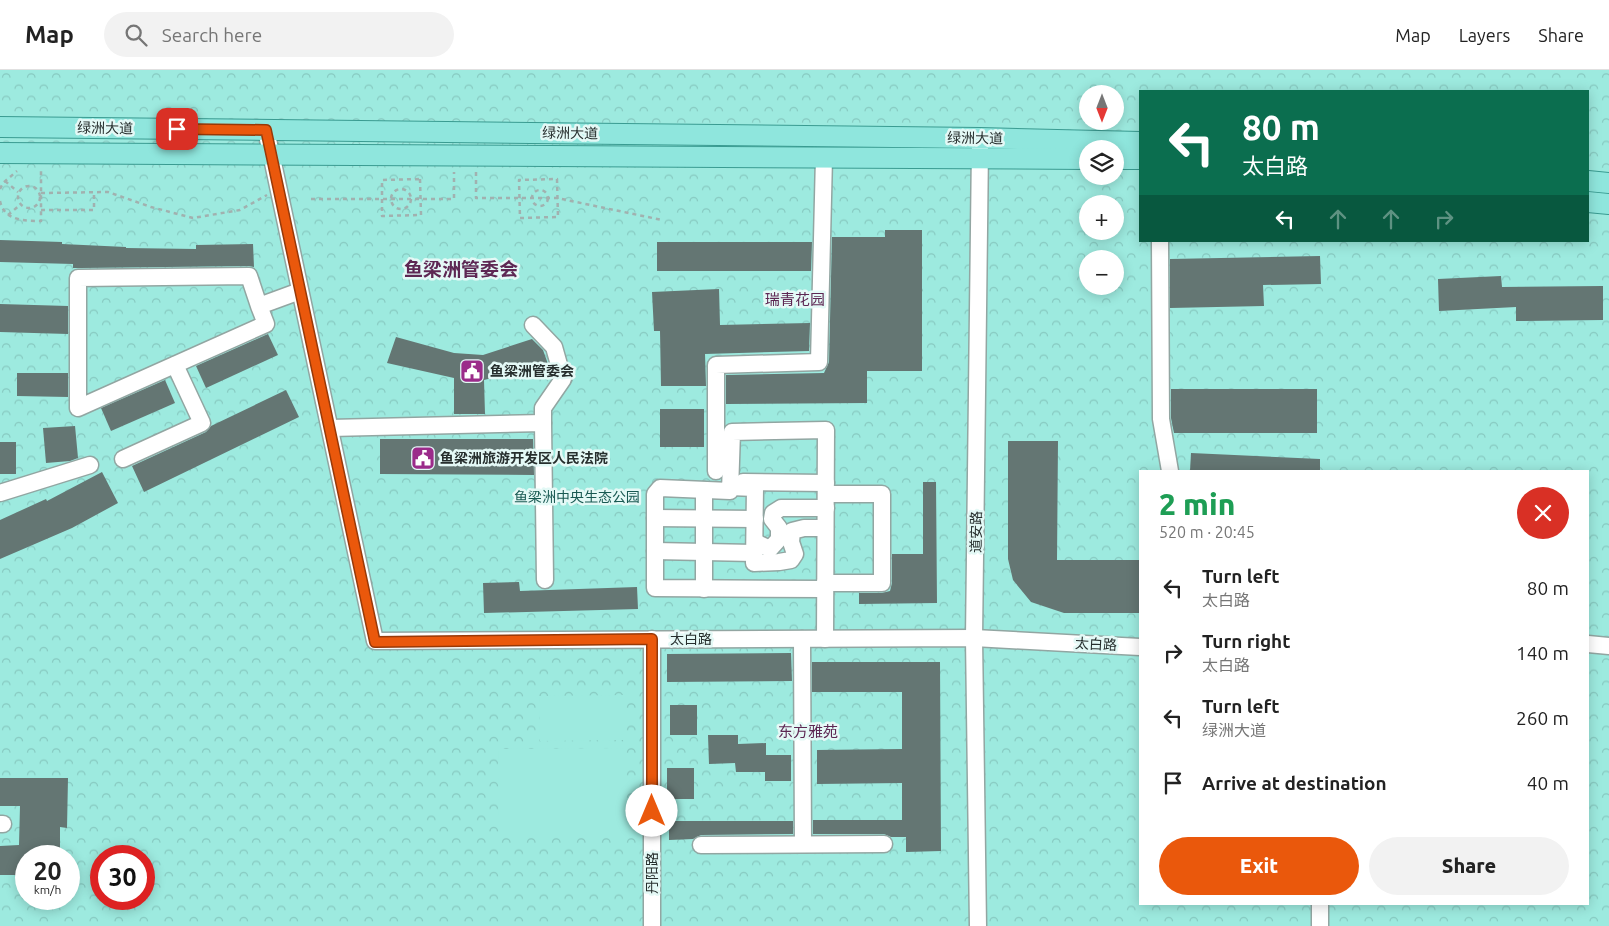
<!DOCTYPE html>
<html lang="en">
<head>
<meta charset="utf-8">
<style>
	:root { --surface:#fff; --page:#f2f2f2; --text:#222; --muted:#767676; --line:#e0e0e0; --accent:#ea580c }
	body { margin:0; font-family:Ubuntu,"Noto Sans SC",sans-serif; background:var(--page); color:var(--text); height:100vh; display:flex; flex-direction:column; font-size:19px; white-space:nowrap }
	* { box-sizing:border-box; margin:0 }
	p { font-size:16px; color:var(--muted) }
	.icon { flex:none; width:28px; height:28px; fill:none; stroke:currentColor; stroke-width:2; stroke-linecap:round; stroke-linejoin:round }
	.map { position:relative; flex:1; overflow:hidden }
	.panel { position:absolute; left:1139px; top:400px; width:450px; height:435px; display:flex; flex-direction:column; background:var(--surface); border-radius:0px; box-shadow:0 2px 12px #0003 }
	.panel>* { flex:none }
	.guide { position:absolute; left:1139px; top:20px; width:450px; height:152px; border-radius:0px; box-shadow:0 2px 12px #0003; background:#0b6e4f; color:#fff; overflow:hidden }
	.needle { width:32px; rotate:180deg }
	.fabs { position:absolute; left:1079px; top:15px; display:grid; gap:10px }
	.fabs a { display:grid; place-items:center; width:45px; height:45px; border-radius:50%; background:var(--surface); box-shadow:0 2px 12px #0003; font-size:25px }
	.speed { position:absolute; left:15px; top:775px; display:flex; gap:10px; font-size:25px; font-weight:700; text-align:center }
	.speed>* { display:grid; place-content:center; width:65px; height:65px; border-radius:50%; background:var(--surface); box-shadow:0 2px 12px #0003; line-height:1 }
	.speed small { font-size:12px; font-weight:400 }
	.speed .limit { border:8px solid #d22; background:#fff; color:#111 }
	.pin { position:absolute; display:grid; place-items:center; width:42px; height:42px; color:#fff; margin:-21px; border-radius:10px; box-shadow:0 2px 8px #0006 }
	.me { position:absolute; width:55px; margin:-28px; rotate:0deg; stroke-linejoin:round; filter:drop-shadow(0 0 4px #0008) }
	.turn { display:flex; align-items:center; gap:18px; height:105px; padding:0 20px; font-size:22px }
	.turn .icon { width:65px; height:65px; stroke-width:2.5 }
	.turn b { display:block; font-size:35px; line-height:42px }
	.lanes { display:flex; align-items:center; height:48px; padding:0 20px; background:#0003; justify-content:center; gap:25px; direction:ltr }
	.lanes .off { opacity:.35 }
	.round { display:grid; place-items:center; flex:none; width:52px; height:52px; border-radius:26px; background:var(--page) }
	.summary { display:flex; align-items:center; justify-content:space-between; height:85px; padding:0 20px }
	h1 { font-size:30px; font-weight:800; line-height:38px; color:#1e9e55 }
	.cta { display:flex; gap:10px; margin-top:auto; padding:10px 20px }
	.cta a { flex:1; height:58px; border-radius:30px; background:var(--accent); color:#fff; font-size:20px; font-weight:800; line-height:58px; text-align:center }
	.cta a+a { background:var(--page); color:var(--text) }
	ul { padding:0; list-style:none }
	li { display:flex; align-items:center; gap:15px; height:65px; padding:0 20px }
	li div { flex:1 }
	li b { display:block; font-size:19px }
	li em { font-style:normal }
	header { display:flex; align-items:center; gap:30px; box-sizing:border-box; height:70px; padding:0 25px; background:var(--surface); border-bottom:1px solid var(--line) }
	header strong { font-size:24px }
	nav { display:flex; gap:28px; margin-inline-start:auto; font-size:18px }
	.search { width:350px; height:45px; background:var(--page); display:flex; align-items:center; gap:12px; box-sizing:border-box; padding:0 18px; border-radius:28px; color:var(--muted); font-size:19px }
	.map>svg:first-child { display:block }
	.park { fill:url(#park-crowns); fill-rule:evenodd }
	.pitch { fill:#9deadf }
	.building { fill:#647673 }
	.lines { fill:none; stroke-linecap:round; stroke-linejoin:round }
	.minor-casing { stroke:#92a6a2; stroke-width:19 }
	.major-casing { stroke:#3a9b91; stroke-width:22 }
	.path { stroke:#a1b1af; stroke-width:2.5; stroke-dasharray:4 4; stroke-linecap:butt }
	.minor { stroke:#fff; stroke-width:16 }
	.major { stroke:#8fe6dd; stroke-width:20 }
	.route-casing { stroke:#983908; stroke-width:12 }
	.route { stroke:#ea580c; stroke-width:9 }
	.labels { text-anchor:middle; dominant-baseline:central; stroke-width:5; stroke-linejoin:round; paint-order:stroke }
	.street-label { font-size:14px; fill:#262e2d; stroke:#e4f9f6 }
	.poi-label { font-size:14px; font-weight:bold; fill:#262e2d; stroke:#e4f9f6; text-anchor:start }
	.park-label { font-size:14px; fill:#185952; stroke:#e4f9f6 }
	.neighbourhood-label { font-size:15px; fill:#5d2753; stroke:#e4f9f6 }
	.district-label { font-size:19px; font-weight:bold; fill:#5d2753; stroke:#e4f9f6 }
</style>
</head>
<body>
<header>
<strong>Map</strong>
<div class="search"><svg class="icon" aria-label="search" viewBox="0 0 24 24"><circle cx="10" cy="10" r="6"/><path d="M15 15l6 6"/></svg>Search here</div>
<nav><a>Map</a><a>Layers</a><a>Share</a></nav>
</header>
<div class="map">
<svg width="1609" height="856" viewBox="0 0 1609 856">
	<defs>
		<pattern id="park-crowns" width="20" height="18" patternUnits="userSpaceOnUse" patternTransform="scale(1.25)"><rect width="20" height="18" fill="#9deadf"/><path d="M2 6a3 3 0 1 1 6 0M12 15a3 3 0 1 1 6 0" fill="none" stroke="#87c9c0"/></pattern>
	</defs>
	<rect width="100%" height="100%" fill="#e4f9f6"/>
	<path class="park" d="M0 0H1609V856H0ZM1140 21H1588V171H1140ZM1088 24H1115V51H1088ZM1088 79H1115V106H1088ZM1088 134H1115V161H1088ZM1088 189H1115V216H1088ZM1140 401H1588V834H1140ZM26 786H69V829H26ZM101 786H144V829H101Z"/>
	<g class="pitch">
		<path d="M625 625V670L540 671 539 626Z"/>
		<path d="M626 678V763H499L498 679Z"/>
	</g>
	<g class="building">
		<path d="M885 160H922V301H867V333L726 334V305L824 303 829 292 832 167H885Z"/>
		<path d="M0 170 62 172V174L126 177V178L196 179V175L253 174 254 197 249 196 82 198H73V194L0 192Z"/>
		<path d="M657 172H812L811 201H657Z"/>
		<path d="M1320 186 1321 214 1263 215 1264 236 1170 238V189Z"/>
		<path d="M1501 206 1502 217 1603 216V250L1516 251V237L1439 241 1438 209Z"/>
		<path d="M719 219 720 255 810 253 809 281 705 284 706 316H661L660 261H654L652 222Z"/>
		<path d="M0 234 68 236V264L0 262Z"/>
		<path d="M268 264 278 285 206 318 196 296Z"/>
		<path d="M396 267 454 283 483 285 532 269 543 280 548 294 484 310 485 344H454V308L387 293Z"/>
		<path d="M17 303H68V327L17 326Z"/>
		<path d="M165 310 175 333 111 361 101 338Z"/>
		<path d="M1171 319H1317V363H1174L1171 348Z"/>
		<path d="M286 320 299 347 144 422 132 396 206 362 211 356Z"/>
		<rect x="660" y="339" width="44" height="38"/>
		<path d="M75 356 78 388 70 391 46 393 43 358Z"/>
		<path d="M380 369H533L534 405 380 404Z"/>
		<path d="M1008 371H1058L1057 490H1140V543H1064L1031 532 1013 510 1008 489Z"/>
		<rect x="0" y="372" width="16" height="32"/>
		<path d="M1191 383 1320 389V401H1190Z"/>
		<path d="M102 402 118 433 72 458 0 489V450L46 429 47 431Z"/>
		<path d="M923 412H936L937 533 859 534V523H882L890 521 892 513V484H923Z"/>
		<path d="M519 512 520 521 637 517 638 539 484 543 483 513Z"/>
		<path d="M791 583 792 611 667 612V584Z"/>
		<path d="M812 592H940L941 781 906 782V767H891L884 764H813V750H902V713L817 714V680L902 679V622H812Z"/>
		<rect x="670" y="635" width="27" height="30"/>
		<path d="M708 665H738V674L766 673V685H791V711H765V702H736L735 693 709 694Z"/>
		<rect x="667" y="698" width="27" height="31"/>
		<path d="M0 708H68L67 758 60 757V786H26V805H0V776L19 775 20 736H0Z"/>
		<path d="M669 751H793V764L701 765 693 769 669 770Z"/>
	</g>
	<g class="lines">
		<g class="minor-casing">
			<g id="minor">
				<path d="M266 60 375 571 974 568 1140 577"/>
				<path d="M1160 171 1161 349 1170 401"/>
				<path d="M259 236 266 254 78 338V208L249 206 259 236 300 221"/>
				<path d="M533 255 554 277 563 309 543 338V353"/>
				<path d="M330 358 543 353 545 510"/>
				<path d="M123 389 202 353 175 295"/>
				<path d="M716 401V295L819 292 824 87"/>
				<path d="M743 412 826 413"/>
				<path d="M730 417 755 418 754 493 779 492 791 490 795 484 791 472 792 461 804 458H825"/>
				<path d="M704 420V519"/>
				<path d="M0 423 90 395"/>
				<path d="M655 448 755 449"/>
				<path d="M755 472 770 479 779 469V458L772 449 773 443 781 438H826"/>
				<path d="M655 481 754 483"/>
				<path d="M825 513H882V424H826"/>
				<path d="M825 519 655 518V424L660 418 730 421 732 362 826 360 825 569"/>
				<path d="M652 569V856"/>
				<path d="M802 569 803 774"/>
				<path d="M1588 574 1609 576"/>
				<path d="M0 754H3"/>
				<path d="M701 775 884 774"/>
				<path d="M1320 834V856"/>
				<path d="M978 856 974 568 980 77"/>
			</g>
		</g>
		<g class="major-casing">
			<g id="major">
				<path d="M0 57 980 68 1140 72"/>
				<path d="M0 83 1088 89"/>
				<path d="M1115 89H1140"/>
				<path d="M1588 111 1609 113"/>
				<path d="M1588 132 1609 134"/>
			</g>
		</g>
		<g class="path">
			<path d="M476 102V128H557L662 150"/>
			<path d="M420 109 421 145 382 146V110Z"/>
			<path d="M557 109 558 147 520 148 519 110Z"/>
			<path d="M5 111 18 122"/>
			<circle cx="29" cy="127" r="11"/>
			<path d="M0 119 3 113 17 101"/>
			<circle cx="401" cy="129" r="10"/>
			<circle cx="540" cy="128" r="8"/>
			<path d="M41 123 108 122 151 137 193 148 240 140 267 125"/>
			<path d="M311 129H454V102"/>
			<path d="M0 131C4 151 25 151 41 151V98"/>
			<path d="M41 140H94V122"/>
			<path d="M8 145 20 135"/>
		</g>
		<use href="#minor" class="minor"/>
		<use href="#major" class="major"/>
	</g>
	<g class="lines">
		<g class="route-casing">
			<path id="route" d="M177 59 266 60 375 572 652 569V741"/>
		</g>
		<use href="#route" class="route"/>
	</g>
	<defs>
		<g id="civic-square" transform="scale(1.25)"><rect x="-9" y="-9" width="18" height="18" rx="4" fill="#9b2b8a" stroke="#e4f9f6"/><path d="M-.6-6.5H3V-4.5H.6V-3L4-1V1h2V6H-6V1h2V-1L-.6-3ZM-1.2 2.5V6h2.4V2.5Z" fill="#fff"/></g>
	</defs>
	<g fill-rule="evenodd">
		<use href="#civic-square" x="472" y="301"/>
		<use href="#civic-square" x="423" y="388"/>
	</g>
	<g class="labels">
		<g class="street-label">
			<text transform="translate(105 58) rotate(1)">绿洲大道</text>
			<text transform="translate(570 63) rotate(1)">绿洲大道</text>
			<text transform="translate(975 68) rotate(1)">绿洲大道</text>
			<text transform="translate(976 462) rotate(-89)">道安路</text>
			<text x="691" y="569">太白路</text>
			<text transform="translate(1096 574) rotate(3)">太白路</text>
			<text transform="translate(652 803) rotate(-90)">丹阳路</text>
		</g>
		<g class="poi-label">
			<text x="490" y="301">鱼梁洲管委会</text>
			<text x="440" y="388">鱼梁洲旅游开发区人民法院</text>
		</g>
		<g class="park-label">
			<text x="577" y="427">鱼梁洲中央生态公园</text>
		</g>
		<g class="neighbourhood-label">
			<text x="795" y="229">瑞青花园</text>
			<text x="808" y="661">东方雅苑</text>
		</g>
		<g class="district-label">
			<text x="461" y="199">鱼梁洲管委会</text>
		</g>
	</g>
</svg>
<div class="fabs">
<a><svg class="needle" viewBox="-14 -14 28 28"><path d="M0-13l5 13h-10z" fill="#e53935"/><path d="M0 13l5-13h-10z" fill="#767676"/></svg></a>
<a><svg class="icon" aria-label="layers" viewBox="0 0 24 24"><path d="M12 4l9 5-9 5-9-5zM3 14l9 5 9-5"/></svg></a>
<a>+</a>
<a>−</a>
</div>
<div class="speed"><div>20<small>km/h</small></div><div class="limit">30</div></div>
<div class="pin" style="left:177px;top:59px;background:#d93025"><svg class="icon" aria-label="arrive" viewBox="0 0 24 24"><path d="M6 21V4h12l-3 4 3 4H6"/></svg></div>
<svg class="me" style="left:652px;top:741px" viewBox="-20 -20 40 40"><circle r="19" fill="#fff"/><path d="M0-13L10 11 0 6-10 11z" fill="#ea580c"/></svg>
<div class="guide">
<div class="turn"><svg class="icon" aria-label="left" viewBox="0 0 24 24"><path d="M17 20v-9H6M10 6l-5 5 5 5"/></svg><div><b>80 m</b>太白路</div></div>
<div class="lanes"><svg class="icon" aria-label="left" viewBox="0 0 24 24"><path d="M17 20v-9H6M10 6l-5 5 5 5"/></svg><svg class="icon off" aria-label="ahead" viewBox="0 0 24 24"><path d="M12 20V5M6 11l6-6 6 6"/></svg><svg class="icon off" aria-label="ahead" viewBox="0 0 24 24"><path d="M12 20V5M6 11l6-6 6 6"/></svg><svg class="icon off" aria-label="right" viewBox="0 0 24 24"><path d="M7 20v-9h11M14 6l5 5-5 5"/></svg></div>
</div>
<section class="panel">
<div class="summary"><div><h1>2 min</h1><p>520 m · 20:45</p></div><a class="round" style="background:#d93025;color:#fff"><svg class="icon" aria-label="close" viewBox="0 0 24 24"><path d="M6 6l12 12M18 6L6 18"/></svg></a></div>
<ul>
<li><svg class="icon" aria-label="left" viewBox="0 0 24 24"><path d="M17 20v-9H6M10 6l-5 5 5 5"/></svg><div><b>Turn left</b><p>太白路</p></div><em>80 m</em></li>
<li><svg class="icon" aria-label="right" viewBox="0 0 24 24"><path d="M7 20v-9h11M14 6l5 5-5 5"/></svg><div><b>Turn right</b><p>太白路</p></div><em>140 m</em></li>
<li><svg class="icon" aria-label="left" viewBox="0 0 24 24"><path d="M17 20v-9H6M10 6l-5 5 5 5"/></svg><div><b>Turn left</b><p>绿洲大道</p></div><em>260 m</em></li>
<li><svg class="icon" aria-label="arrive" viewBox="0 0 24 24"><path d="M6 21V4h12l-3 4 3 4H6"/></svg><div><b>Arrive at destination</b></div><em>40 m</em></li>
</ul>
<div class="cta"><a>Exit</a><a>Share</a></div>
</section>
</div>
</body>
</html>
